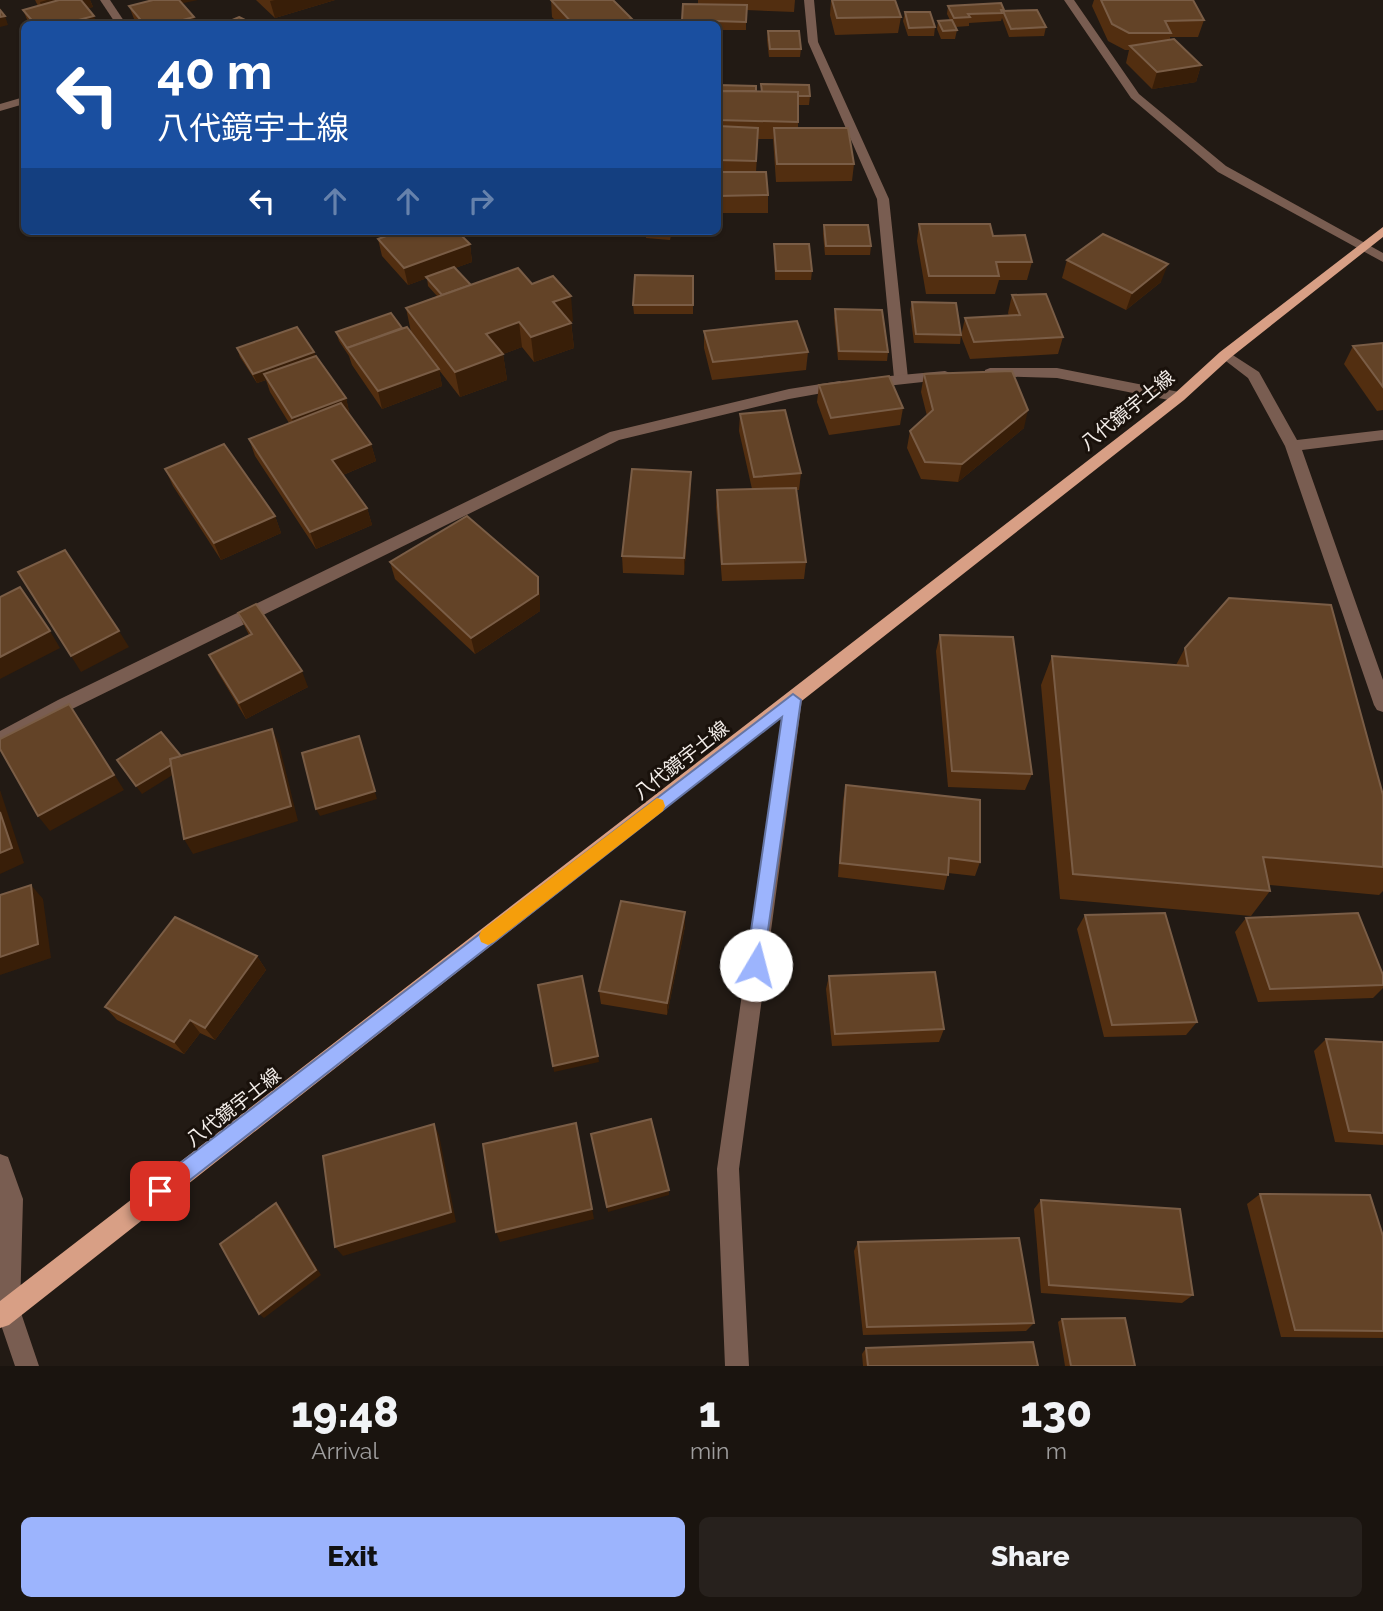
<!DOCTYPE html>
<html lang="en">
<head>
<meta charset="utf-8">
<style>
	:root { --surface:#1a140f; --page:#27211d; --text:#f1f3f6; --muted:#9f9e9e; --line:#38332f; --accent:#9cb4fd }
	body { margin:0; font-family:Raleway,"Noto Sans JP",sans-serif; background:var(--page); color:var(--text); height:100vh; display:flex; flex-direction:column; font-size:26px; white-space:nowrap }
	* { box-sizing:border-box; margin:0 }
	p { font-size:23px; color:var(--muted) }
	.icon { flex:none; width:38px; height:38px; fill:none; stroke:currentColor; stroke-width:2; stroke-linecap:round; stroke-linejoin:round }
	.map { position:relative; height:1366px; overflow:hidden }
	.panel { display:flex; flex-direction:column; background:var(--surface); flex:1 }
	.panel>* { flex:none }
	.banner { position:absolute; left:21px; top:21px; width:700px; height:214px; border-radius:10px; box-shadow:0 2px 5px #0004,0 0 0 2px var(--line); background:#1a4fa0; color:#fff; overflow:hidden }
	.pin { position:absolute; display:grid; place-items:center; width:60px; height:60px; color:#fff; margin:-30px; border-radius:14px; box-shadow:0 4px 10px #0006 }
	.me { position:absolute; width:77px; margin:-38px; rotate:8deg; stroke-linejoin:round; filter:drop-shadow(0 0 5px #0008) }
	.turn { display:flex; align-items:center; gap:24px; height:147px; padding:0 21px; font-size:32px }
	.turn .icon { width:91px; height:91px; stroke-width:2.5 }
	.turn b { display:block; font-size:49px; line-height:60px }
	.lanes { display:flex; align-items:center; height:66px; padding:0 21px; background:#0003; justify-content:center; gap:35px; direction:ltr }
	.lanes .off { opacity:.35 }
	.eta { display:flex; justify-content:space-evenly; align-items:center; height:119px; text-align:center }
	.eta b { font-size:42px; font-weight:800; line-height:49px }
	.action { display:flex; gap:14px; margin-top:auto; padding:14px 21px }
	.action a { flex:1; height:80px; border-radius:10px; background:var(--accent); color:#111; font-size:28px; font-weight:800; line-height:80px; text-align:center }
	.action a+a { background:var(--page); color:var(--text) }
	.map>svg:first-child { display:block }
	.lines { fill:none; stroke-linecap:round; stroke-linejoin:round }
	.minor { fill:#795d51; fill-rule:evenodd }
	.tertiary { fill:#795d51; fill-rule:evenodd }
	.primary { fill:#d89f85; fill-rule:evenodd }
	.wall { fill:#522e10 }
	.shaded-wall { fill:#381e08 }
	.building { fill:#634327; stroke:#7a5d46; stroke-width:2 }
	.route { fill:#9cb4fd; stroke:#6575a4; stroke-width:2 }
	.slow { fill:#f59e0b }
	.labels { text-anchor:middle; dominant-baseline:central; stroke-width:6; stroke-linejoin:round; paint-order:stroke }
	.street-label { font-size:19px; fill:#f2ece8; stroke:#19110b }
</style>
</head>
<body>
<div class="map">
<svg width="1383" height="1366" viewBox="0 0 1383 1366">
	<rect width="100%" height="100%" fill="#221a14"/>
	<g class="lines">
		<g class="minor">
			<path d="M100 0H110L126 24H116Z"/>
			<path d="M804 0H814L818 42 889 199 908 378 901 383 894 378 877 199 808 42Z"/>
			<path d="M24 97V104L0 111V104Z"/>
			<path d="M1225 350 1259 372 1297 440 1383 430V440L1302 450 1383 680V712L1377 710 1374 705 1285 446 1248 378 1218 355Z"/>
			<path d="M793 693 799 695 802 700 739 1169 749 1366H725L717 1169 784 700 787 695Z"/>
			<path d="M0 1154 8 1157 23 1199 20 1310 39 1366H15L0 1322Z"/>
		</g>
		<g class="tertiary">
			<path d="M1064 0H1074L1139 94 1226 166 1383 253V262L1218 172 1131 98Z"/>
			<path d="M990 368H1057L1179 392 1186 397 1179 402 1057 378 985 376V370Z"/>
			<path d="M945 371 950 373V379L868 388 861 383 868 378Z"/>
			<path d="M840 381 847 386 845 389 789 399 619 440 70 710 0 747V731L58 700 610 432 789 389Z"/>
		</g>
		<path class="primary" d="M1383 227V237L1230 358 1184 400 9 1325 0 1328V1301L1174 394 1220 352Z"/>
	</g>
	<g class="wall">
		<path d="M35 0H90L93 7 88 8 97 24H29L23 10 38 6Z"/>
		<path d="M256 0H335L275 18Z"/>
		<path d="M551 0 632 19V24H559L552 17Z"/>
		<path d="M698 0H795L794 12 746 10V30H718V24H682V20L698 4Z"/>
		<path d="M831 0H895L901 17 898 33 835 35 830 15Z"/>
		<path d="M1094 0H1193L1204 20 1198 37H1170V40L1201 65 1196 82 1152 89 1126 63 1129 50H1125L1108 41 1092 6Z"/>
		<path d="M182 4 196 24H136L129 6Z"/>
		<path d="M948 6 1004 10V11L1046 27 1044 36 1009 37 1002 18 1001 21 969 23V26L955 27 957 30 955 39H941L937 29 938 21 950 20 947 14Z"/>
		<path d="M905 12 935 27 934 36H908L903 21Z"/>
		<path d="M768 31 801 49 800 57H769L767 40Z"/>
		<path d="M761 84 810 96 809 105H798V128L854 164 852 181 776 182 773 139H758L756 172 768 195V213H718V85L761 92Z"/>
		<path d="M919 224 993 236 1032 262 1027 280H999L995 294H926L917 241Z"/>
		<path d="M824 225 871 246 870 255H825L823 234Z"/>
		<path d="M646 231H672L670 240 646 238Z"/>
		<path d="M378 239 470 244 472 262 455 268 471 285 532 284 573 321 571 322 574 348 534 362 522 347 503 354 507 380 460 397 439 370 442 386 382 409 352 365 349 356 339 341 336 332 402 328 411 332 406 308 437 296 428 286 427 278 408 285 382 256Z"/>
		<path d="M774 244 812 271 811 280H775Z"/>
		<path d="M1067 260 1161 282 1126 310 1062 278Z"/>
		<path d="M693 276V314H634L633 305Z"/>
		<path d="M1012 295 1063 337 1058 354 970 359 961 336 965 318 1009 316 1008 313Z"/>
		<path d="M912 302 961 335 960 344 914 343 910 311Z"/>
		<path d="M835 309 888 352 887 361 838 360 834 318Z"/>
		<path d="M704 331 808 352 806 370 712 380 704 348Z"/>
		<path d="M1383 343V410L1377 411 1344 364 1353 346Z"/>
		<path d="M237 348 314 352 315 356 346 398 350 416 371 444 376 461 343 475 367 508 372 525 316 549 255 456 249 439 289 423 270 392 266 380 257 383 240 357Z"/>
		<path d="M924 374 1024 428 958 482 921 479 907 448 910 431 927 416 921 392Z"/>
		<path d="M819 385 903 408 900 425 829 435 817 402Z"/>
		<path d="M740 414 801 473 799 490H796L806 562 804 579 722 581 716 507 717 490 752 489 739 431Z"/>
		<path d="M165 469 275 516 281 533 221 560 173 486Z"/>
		<path d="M691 472V489L684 575 623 573 622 556Z"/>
		<path d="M390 562 540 594V611L475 654 395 579Z"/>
		<path d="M238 613 308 687 246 719 217 671 209 655 249 635Z"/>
		<path d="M940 635 1032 774 1025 790 948 787 936 651Z"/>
		<path d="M1185 648 1383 795V891L1379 895 1269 885 1270 891 1251 916 1060 899 1041 685 1052 656 1176 665Z"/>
		<path d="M846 785 980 862 975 876 948 873 944 890 838 877 843 800Z"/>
		<path d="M1085 915 1197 1022 1186 1035 1104 1037 1077 929Z"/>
		<path d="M1246 918 1383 975V988L1373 998 1258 1002 1235 932Z"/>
		<path d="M685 926 667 1015 601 1004 599 991Z"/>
		<path d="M257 956 266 970 215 1040 200 1033 184 1054 117 1020 105 1007Z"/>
		<path d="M829 976 944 1029 939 1042 832 1046 826 989Z"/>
		<path d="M1326 1039 1383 1042V1145L1335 1142 1314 1051Z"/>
		<path d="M1260 1194 1383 1236V1338L1281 1337 1247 1204Z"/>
		<path d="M1041 1200 1193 1295 1182 1303 1041 1293 1034 1209Z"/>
		<path d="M858 1242 1034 1323 1026 1331 863 1335 854 1251Z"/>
		<path d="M1062 1319 1135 1366H1065L1058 1322Z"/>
		<path d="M866 1348 1038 1366H863L862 1354Z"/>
	</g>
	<g class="shaded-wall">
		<path d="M47 0H90L93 7 46 18 40 2Z"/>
		<path d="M173 0H198L174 5Z"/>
		<path d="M275 0H335L275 18 270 1Z"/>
		<path d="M5 16 8 25 0 27V17Z"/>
		<path d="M94 16 97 24H63Z"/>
		<path d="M194 17 196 24H168Z"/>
		<path d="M632 19V24H612Z"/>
		<path d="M1201 65 1196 82 1152 89 1157 72Z"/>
		<path d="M470 244 472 262 408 285 404 268Z"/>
		<path d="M1168 264 1161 282 1126 310 1132 293Z"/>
		<path d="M571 296 573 321 556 327 553 302Z"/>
		<path d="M519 322 522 347 490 359 486 334Z"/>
		<path d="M571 323 574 348 534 362 531 337Z"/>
		<path d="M314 352 317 361 264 374 266 380 257 383 253 374Z"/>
		<path d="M503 354 507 380 460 397 455 372Z"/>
		<path d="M439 369 442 386 382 409 378 391Z"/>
		<path d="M346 398 350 416 297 436 292 418Z"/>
		<path d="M1028 410 1024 428 958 482 962 464Z"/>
		<path d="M371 444 376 461 338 477 332 460Z"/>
		<path d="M691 472V489L684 575V558Z"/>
		<path d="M367 508 372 525 316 549 310 532Z"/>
		<path d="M275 516 281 533 221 560 214 543Z"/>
		<path d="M538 577 540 594V611L475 654 471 638Z"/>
		<path d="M50 631 60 648 0 679V657Z"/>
		<path d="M119 631 129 647 81 672 71 656Z"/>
		<path d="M302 671 308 687 246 719 239 703Z"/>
		<path d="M80 720 124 790 50 831 38 816Z"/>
		<path d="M272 729 279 744 298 821 193 854 184 839Z"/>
		<path d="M359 736 377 799 320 816 316 809Z"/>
		<path d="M182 758 187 766 142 794 136 786Z"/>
		<path d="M0 790 24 863 0 874Z"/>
		<path d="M31 885 43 899 51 958 0 975V957Z"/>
		<path d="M685 912V926L667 1015V1003Z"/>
		<path d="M257 956 266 970 215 1040 205 1028Z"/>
		<path d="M190 1020 200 1033 184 1054 174 1042Z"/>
		<path d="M598 1056 599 1062 554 1072 553 1066Z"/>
		<path d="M434 1124 439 1135 456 1222 343 1256 335 1247Z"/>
		<path d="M578 1134 594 1219 500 1242 496 1232Z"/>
		<path d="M669 1190V1195L608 1212 607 1207Z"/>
		<path d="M276 1203 281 1208 321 1275 264 1318 259 1314Z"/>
	</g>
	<g class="building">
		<path d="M59 0H81L94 16 63 24H35L23 10Z"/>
		<path d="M153 0H179L194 17 168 24H144L129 6Z"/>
		<path d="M551 0H613L632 19 612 24H573Z"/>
		<path d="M832 0H895L901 17 837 18Z"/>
		<path d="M1101 0H1193L1204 20 1165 21 1171 33H1129L1112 24Z"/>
		<path d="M1001 3 1004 10H1001L1002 13 968 14 970 17 954 18 948 6Z"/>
		<path d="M683 4 747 5 746 22 682 20Z"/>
		<path d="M0 10 5 16 0 17Z"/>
		<path d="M1037 10 1046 27 1011 29 1003 11Z"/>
		<path d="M905 12H930L935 27 909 28Z"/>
		<path d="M239 17 253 24H223Z"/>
		<path d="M952 20 957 30 943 31 938 21Z"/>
		<path d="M768 31H799L801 49H770Z"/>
		<path d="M1174 39 1201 65 1157 72 1130 46Z"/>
		<path d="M761 84 809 85 810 96H798V92H762Z"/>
		<path d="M718 85 756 86V91H718Z"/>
		<path d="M718 91 798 92V122L718 120Z"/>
		<path d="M718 126 758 128 756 161 718 160Z"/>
		<path d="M774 128H848L854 164H777Z"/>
		<path d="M718 172H766L768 195 718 196Z"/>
		<path d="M919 224H990L993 236 1025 235 1032 262H996L999 276H929Z"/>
		<path d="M824 225H868L871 246H826Z"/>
		<path d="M400 231H457L470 244 404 268 378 239Z"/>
		<path d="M1103 234 1168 264 1132 293 1067 260Z"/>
		<path d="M774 244H809L812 271H776Z"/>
		<path d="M454 267 471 285 442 295 426 277Z"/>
		<path d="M518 268 532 284 553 276 571 296 553 302 571 323 531 337 519 322 486 334 503 354 455 372 406 308Z"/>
		<path d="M635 275 693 276V305H633Z"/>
		<path d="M1046 294 1063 337 974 342 965 318 1020 315 1012 295Z"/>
		<path d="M912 302 956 303 961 335 916 334Z"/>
		<path d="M835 309 882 310 888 352 839 351Z"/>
		<path d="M391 313 402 328 347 348 336 332Z"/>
		<path d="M797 321 808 352 713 362 704 331Z"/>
		<path d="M297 327 314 352 253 374 237 348Z"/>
		<path d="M407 327 439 369 378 391 347 348Z"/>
		<path d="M1383 343V387L1353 346Z"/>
		<path d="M316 356 346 398 292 418 264 374Z"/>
		<path d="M1012 371 1028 410 962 464 925 462 910 431 933 410 924 374Z"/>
		<path d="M889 376 903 408 831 418 819 385Z"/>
		<path d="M341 403 371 444 332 460 367 508 310 532 249 439Z"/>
		<path d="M785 410 801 473 754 477 740 414Z"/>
		<path d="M224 444 275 516 214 543 165 469Z"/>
		<path d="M632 469 691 472 684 558 622 556Z"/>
		<path d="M796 488 806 562 722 564 717 490Z"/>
		<path d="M467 516 538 577V594L471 638 390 562Z"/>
		<path d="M65 550 119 631 71 656 18 572Z"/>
		<path d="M20 587 50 631 0 657V597Z"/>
		<path d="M1229 598 1331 605 1383 795V867L1263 857 1270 891 1073 874 1052 656 1188 666 1185 648Z"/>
		<path d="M256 604 302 671 239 703 209 655 252 634 238 613Z"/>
		<path d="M940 635 1013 637 1032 774 952 771Z"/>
		<path d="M69 704 114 775 38 816 0 749V739Z"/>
		<path d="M272 729 291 806 184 839 170 759Z"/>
		<path d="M161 732 181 756 170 759 171 765 136 786 117 760Z"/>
		<path d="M359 736 375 791 316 809 302 753Z"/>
		<path d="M846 785 980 800V862L949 858 948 875 840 863Z"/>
		<path d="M0 812 12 848 0 853Z"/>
		<path d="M31 885 38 944 0 957V895Z"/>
		<path d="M621 901 685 912 667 1003 599 991Z"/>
		<path d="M1165 913 1197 1022 1112 1025 1085 915Z"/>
		<path d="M1358 913 1383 975V985L1270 989 1246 918Z"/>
		<path d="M175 917 257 956 205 1028 190 1020 174 1042 105 1007Z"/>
		<path d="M935 972 944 1029 835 1034 829 976Z"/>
		<path d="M582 976 598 1056 553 1066 538 985Z"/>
		<path d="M1326 1039 1383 1042V1133L1349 1131Z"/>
		<path d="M651 1119 669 1190 607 1207 591 1134Z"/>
		<path d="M576 1123 592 1209 496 1232 483 1144Z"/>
		<path d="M434 1124 451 1212 335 1247 323 1156Z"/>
		<path d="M1260 1194 1370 1195 1383 1236V1331L1295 1330Z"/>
		<path d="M1041 1200 1180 1209 1193 1295 1049 1285Z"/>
		<path d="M276 1203 316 1270 259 1314 220 1244Z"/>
		<path d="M1019 1238 1034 1323 867 1327 858 1242Z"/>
		<path d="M1125 1318 1135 1366H1071L1062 1319Z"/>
		<path d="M1033 1342 1038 1366H868L866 1348Z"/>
	</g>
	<path class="route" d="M793 694 801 700 762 972 756 974 749 972 746 965 782 717 167 1198 160 1201 153 1198 150 1191 153 1184Z"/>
	<path class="slow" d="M657 798 663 800 665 806 663 811 494 942 488 945 481 942 479 936 481 931Z"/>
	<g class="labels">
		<g class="street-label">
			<text transform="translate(1127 410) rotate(-39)">八代鏡宇土線</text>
			<text transform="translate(681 760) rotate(-38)">八代鏡宇土線</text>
			<text transform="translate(233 1107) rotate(-38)">八代鏡宇土線</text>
		</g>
	</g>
</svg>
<div class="pin" style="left:160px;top:1191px;background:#d93025"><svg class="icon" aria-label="arrive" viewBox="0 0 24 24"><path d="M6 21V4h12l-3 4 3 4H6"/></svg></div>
<svg class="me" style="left:756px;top:965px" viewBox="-20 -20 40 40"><circle r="19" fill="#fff"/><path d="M0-13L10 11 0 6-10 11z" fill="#9cb4fd"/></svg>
<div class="banner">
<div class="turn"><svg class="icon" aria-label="left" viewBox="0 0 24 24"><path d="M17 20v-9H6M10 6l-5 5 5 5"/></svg><div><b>40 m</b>八代鏡宇土線</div></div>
<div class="lanes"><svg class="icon" aria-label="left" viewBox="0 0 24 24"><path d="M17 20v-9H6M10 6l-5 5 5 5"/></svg><svg class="icon off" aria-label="ahead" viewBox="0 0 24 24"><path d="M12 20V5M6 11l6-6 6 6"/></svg><svg class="icon off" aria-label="ahead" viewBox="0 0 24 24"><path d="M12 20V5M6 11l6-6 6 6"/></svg><svg class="icon off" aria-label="right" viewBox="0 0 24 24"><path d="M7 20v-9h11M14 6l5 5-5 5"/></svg></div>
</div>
</div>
<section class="panel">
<div class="eta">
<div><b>19:48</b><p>Arrival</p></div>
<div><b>1</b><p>min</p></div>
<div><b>130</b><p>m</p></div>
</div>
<div class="action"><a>Exit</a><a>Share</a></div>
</section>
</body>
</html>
